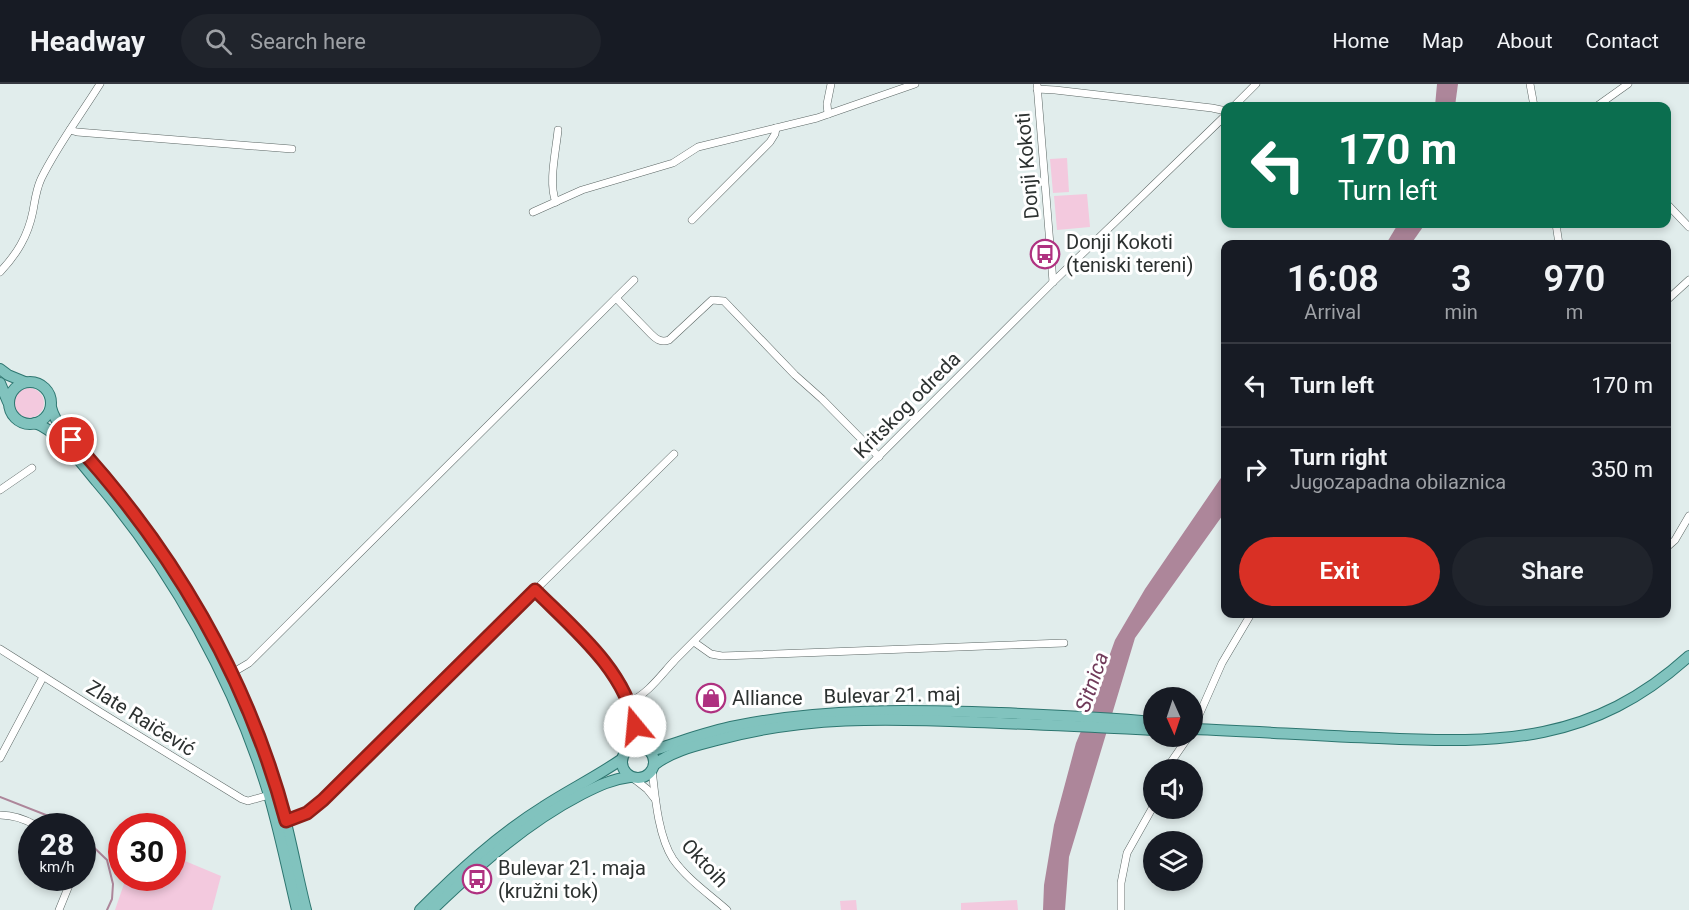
<!DOCTYPE html>
<html lang="en">
<head>
<meta charset="utf-8">
<style>
	:root { --surface:#171b24; --page:#20242c; --text:#f1f3f6; --muted:#9ea1a6; --line:#363941; --accent:#d93025 }
	body { margin:0; font-family:Roboto,sans-serif; background:var(--page); color:var(--text); height:100vh; display:flex; flex-direction:column; font-size:22px; white-space:nowrap }
	* { box-sizing:border-box; margin:0 }
	p { font-size:20px; color:var(--muted) }
	.icon { flex:none; width:33px; height:33px; fill:none; stroke:currentColor; stroke-width:2; stroke-linecap:round; stroke-linejoin:round }
	.map { position:relative; flex:1; overflow:hidden }
	.panel { position:absolute; left:1221px; top:156px; width:450px; height:378px; display:flex; flex-direction:column; background:var(--surface); border-radius:12px; box-shadow:0 3px 9px #0003 }
	.panel>* { flex:none }
	.hud { position:absolute; left:1221px; top:18px; width:450px; height:126px; border-radius:12px; box-shadow:0 3px 9px #0003; background:#0b6e4f; color:#fff; overflow:hidden }
	.needle { width:39px; rotate:177deg }
	.controls { position:absolute; left:1143px; top:603px; display:grid; gap:12px }
	.controls a { display:grid; place-items:center; width:60px; height:60px; border-radius:50%; background:var(--surface); box-shadow:0 3px 9px #0003; font-size:30px }
	.speed { position:absolute; left:18px; top:729px; display:flex; gap:12px; font-size:30px; font-weight:700; text-align:center }
	.speed>* { display:grid; place-content:center; width:78px; height:78px; border-radius:50%; background:var(--surface); box-shadow:0 3px 9px #0003; line-height:1 }
	.speed small { font-size:15px; font-weight:400 }
	.speed .limit { border:9px solid #d22; background:#fff; color:#111 }
	.pin { position:absolute; display:grid; place-items:center; width:51px; height:51px; color:#fff; margin:-26px; border:3px solid #fff; border-radius:50%; box-shadow:0 2px 6px #0007 }
	.me { position:absolute; width:66px; margin:-33px; rotate:343deg; stroke-linejoin:round; filter:drop-shadow(0 0 4px #0008) }
	.turn { display:flex; align-items:center; gap:21px; height:126px; padding:0 18px; font-size:27px }
	.turn .icon { width:78px; height:78px; stroke-width:2.5 }
	.turn b { display:block; font-size:42px; line-height:51px }
	.eta { display:flex; justify-content:space-evenly; align-items:center; height:102px; text-align:center }
	.eta b { font-size:36px; font-weight:600; line-height:42px }
	.cta { display:flex; gap:12px; margin-top:auto; padding:12px 18px }
	.cta a { flex:1; height:69px; border-radius:36px; background:var(--accent); color:#fff; font-size:24px; font-weight:600; line-height:69px; text-align:center }
	.cta a+a { background:var(--page); color:var(--text) }
	ul { padding:0; list-style:none }
	li { display:flex; align-items:center; gap:18px; height:84px; padding:0 18px; border-top:2px solid var(--line) }
	li div { flex:1 }
	li b { display:block; font-size:22px }
	li em { font-style:normal }
	header { display:flex; align-items:center; gap:36px; box-sizing:border-box; height:84px; padding:0 30px; background:var(--surface); border-bottom:2px solid var(--line) }
	header strong { font-size:28px }
	nav { display:flex; gap:33px; margin-inline-start:auto; font-size:21px }
	.search { width:420px; height:54px; background:var(--page); display:flex; align-items:center; gap:15px; box-sizing:border-box; padding:0 21px; border-radius:33px; color:var(--muted); font-size:22px }
	.map>svg:first-child { display:block }
	.green { fill:#f3c9de }
	.water { fill:#ad869a }
	.lines { fill:none; stroke-linecap:round; stroke-linejoin:round }
	.stream { stroke:#ad869a; stroke-width:2 }
	.street-casing { stroke:#5b6664; stroke-width:8 }
	.primary-casing { stroke:#2d7670; stroke-width:12 }
	.street { stroke:#fff; stroke-width:7 }
	.primary { stroke:#81c3be; stroke-width:10 }
	.route-casing { stroke:#8d1f18; stroke-width:15 }
	.route { stroke:#d93025; stroke-width:10 }
	.labels { text-anchor:middle; dominant-baseline:central; stroke-width:6; stroke-linejoin:round; paint-order:stroke }
	.street-label { font-size:20px; fill:#2c3130; stroke:#fff }
	.poi-label { font-size:20px; fill:#2c3130; stroke:#fff; text-anchor:start }
	.water-label { font-size:21px; font-style:italic; fill:#713b5a; stroke:#fff }
</style>
</head>
<body>
<header>
<strong>Headway</strong>
<div class="search"><svg class="icon" aria-label="search" viewBox="0 0 24 24"><circle cx="10" cy="10" r="6"/><path d="M15 15l6 6"/></svg>Search here</div>
<nav><a>Home</a><a>Map</a><a>About</a><a>Contact</a></nav>
</header>
<div class="map">
<svg width="1689" height="826" viewBox="0 0 1689 826">
	<rect width="100%" height="100%" fill="#e1edec"/>
	<g class="green">
		<path d="M1067 74 1069 108 1053 109 1050 75Z"/>
		<path d="M1087 110 1090 143 1057 146 1054 112Z"/>
		<circle cx="29" cy="319" r="15"/>
		<path d="M173 772 221 792 212 826H115L126 794H172Z"/>
		<path d="M856 816 857 826H841L840 817Z"/>
		<path d="M1017 816 1018 826H961V819Z"/>
	</g>
	<g class="water">
		<path d="M1437 0H1458L1455 22H1435Z"/>
		<path d="M1398 140H1425L1411 160H1386Z"/>
		<path d="M1225 388V428L1135 554 1069 773 1065 826H1043L1044 801 1054 741 1076 659 1091 623 1115 556 1145 505Z"/>
	</g>
	<g class="lines">
		<g class="stream">
			<path d="M0 713 74 742"/>
			<path d="M82 752 107 776 113 800 112 815 107 826"/>
		</g>
		<g class="street-casing">
			<g id="street">
				<path d="M1037 0 1053 198"/>
				<path d="M1530 0 1534 22"/>
				<path d="M1037 5 1055 6 1212 24 1226 27"/>
				<path d="M1234 22 1256 0"/>
				<path d="M1597 22 1628 0"/>
				<path d="M828 30 827 20 831 0"/>
				<path d="M70 46 77 48 292 65"/>
				<path d="M556 118C548 100 556 67 558 46"/>
				<path d="M1666 119 1689 143"/>
				<path d="M533 128 582 106 673 79 698 63 817 34 915 0"/>
				<path d="M692 136 770 58 775 50 776 44"/>
				<path d="M1556 140 1559 160"/>
				<path d="M0 188C17 170 28 152 33 127 35 116 36 106 41 95 57 62 80 32 100 0"/>
				<path d="M616 214 651 250C656 255 661 259 669 256L712 216 724 217 795 291 822 315 879 373"/>
				<path d="M1666 217 1689 196"/>
				<path d="M0 406 32 384"/>
				<path d="M1666 464 1675 456 1689 432"/>
				<path d="M535 506 596 567 611 588 629 618"/>
				<path d="M694 558 711 570 722 572 1064 559"/>
				<path d="M0 565 100 628 242 715 248 717 269 711"/>
				<path d="M232 589 249 579 634 196"/>
				<path d="M1192 647 1222 579 1251 530"/>
				<path d="M644 664 635 642 629 618C648 610 661 591 675 576L1053 198 1226 31"/>
				<path d="M627 667 630 650 635 642"/>
				<path d="M0 674 43 593"/>
				<path d="M652 685C655 712 658 752 673 775 687 795 709 810 727 826"/>
				<path d="M1168 686 1171 678 1189 652"/>
				<path d="M633 694 647 705 655 715"/>
				<path d="M0 731C14 731 25 735 37 742"/>
				<path d="M286 737 307 729 323 716 418 621 674 370"/>
				<path d="M59 826 72 794"/>
				<path d="M1121 826V799L1127 769 1154 721"/>
			</g>
		</g>
		<g class="primary-casing">
			<g id="primary">
				<path d="M0 285 8 291 25 298"/>
				<circle cx="30" cy="319" r="21"/>
				<path d="M0 299 8 318"/>
				<path d="M51 323C56 346 90 374 106 393 134 427 160 463 183 500 226 568 259 642 281 720 291 755 297 791 306 826"/>
				<path d="M35 339C57 346 82 380 97 398 173 487 235 599 269 711 280 749 288 788 297 826"/>
				<path d="M1192 645C1254 647 1317 652 1379 654 1501 660 1593 659 1689 572"/>
				<circle cx="638" cy="678" r="16"/>
				<path d="M647 666 657 665C683 657 709 647 736 642 823 624 910 626 999 629 1050 631 1102 633 1154 638"/>
				<path d="M654 681C672 667 694 662 717 656 804 632 886 634 975 638 1035 640 1094 643 1154 646"/>
				<path d="M420 826C458 788 498 751 543 723 569 706 596 693 622 675"/>
				<path d="M432 826C478 782 526 739 582 710 598 702 612 695 630 693"/>
			</g>
		</g>
		<use href="#street" class="street"/>
		<use href="#primary" class="primary"/>
	</g>
	<g class="lines">
		<g class="route-casing">
			<path id="route" d="M72 356C172 464 248 593 286 737L307 729 323 716 535 506C573 544 626 587 635 642"/>
		</g>
		<use href="#route" class="route"/>
	</g>
	<defs>
		<g id="bus-ring" transform="scale(1.5)"><circle r="9.5" fill="#fff" stroke="#af3180" stroke-width="1.5"/><path d="M-5-6H5V4H4V6H2V4H-2V6H-4V4H-5ZM-3.5-4V0h7V-4ZM-3.5 1.2v1.5H-2V1.2ZM2 1.2v1.5H3.5V1.2Z" fill="#af3180"/></g>
		<g id="shop-ring" transform="scale(1.5)"><circle r="9.5" fill="#fff" stroke="#af3180" stroke-width="1.5"/><path d="M-5-2.5h2.3a2.7 3.5 0 0 1 5.4 0H5L5.5 6h-11ZM-1.5-2.5h3a1.5 2.3 0 0 0-3 0Z" fill="#af3180"/></g>
	</defs>
	<g fill-rule="evenodd">
		<use href="#bus-ring" x="1045" y="170"/>
		<use href="#shop-ring" x="711" y="614"/>
		<use href="#bus-ring" x="477" y="795"/>
	</g>
	<g class="labels">
		<g class="street-label">
			<text transform="translate(1027 82) rotate(-95)">Donji Kokoti</text>
			<text transform="translate(907 321) rotate(-45)">Kritskog odreda</text>
			<text transform="translate(892 611) rotate(-1)">Bulevar 21. maj</text>
			<text transform="translate(141 634) rotate(32)">Zlate Raičević</text>
			<text transform="translate(705 779) rotate(47)">Oktoih</text>
		</g>
		<g class="poi-label">
			<text x="1066" y="158">Donji Kokoti<tspan x="1066" dy="23">(teniski tereni)</tspan></text>
			<text x="732" y="614">Alliance</text>
			<text x="498" y="784">Bulevar 21. maja<tspan x="498" dy="23">(kružni tok)</tspan></text>
		</g>
		<g class="water-label">
			<text transform="translate(1092 598) rotate(-71)">Sitnica</text>
		</g>
	</g>
</svg>
<div class="controls">
<a><svg class="needle" viewBox="-14 -14 28 28"><path d="M0-13l5 13h-10z" fill="#e53935"/><path d="M0 13l5-13h-10z" fill="#9ea1a6"/></svg></a>
<a><svg class="icon" aria-label="sound" viewBox="0 0 24 24"><path d="M4 9h4l5-4v14l-5-4H4zM17 9q2 3 0 6"/></svg></a>
<a><svg class="icon" aria-label="layers" viewBox="0 0 24 24"><path d="M12 4l9 5-9 5-9-5zM3 14l9 5 9-5"/></svg></a>
</div>
<div class="speed"><div>28<small>km/h</small></div><div class="limit">30</div></div>
<div class="pin" style="left:72px;top:356px;background:#d93025"><svg class="icon" aria-label="arrive" viewBox="0 0 24 24"><path d="M6 21V4h12l-3 4 3 4H6"/></svg></div>
<svg class="me" style="left:635px;top:642px" viewBox="-20 -20 40 40"><circle r="19" fill="#fff"/><path d="M0-13L10 11 0 6-10 11z" fill="#d93025"/></svg>
<div class="hud">
<div class="turn"><svg class="icon" aria-label="left" viewBox="0 0 24 24"><path d="M17 20v-9H6M10 6l-5 5 5 5"/></svg><div><b>170 m</b>Turn left</div></div>
</div>
<section class="panel">
<div class="eta">
<div><b>16:08</b><p>Arrival</p></div>
<div><b>3</b><p>min</p></div>
<div><b>970</b><p>m</p></div>
</div>
<ul>
<li><svg class="icon" aria-label="left" viewBox="0 0 24 24"><path d="M17 20v-9H6M10 6l-5 5 5 5"/></svg><div><b>Turn left</b></div><em>170 m</em></li>
<li><svg class="icon" aria-label="right" viewBox="0 0 24 24"><path d="M7 20v-9h11M14 6l5 5-5 5"/></svg><div><b>Turn right</b><p>Jugozapadna obilaznica</p></div><em>350 m</em></li>
</ul>
<div class="cta"><a>Exit</a><a>Share</a></div>
</section>
</div>
</body>
</html>
